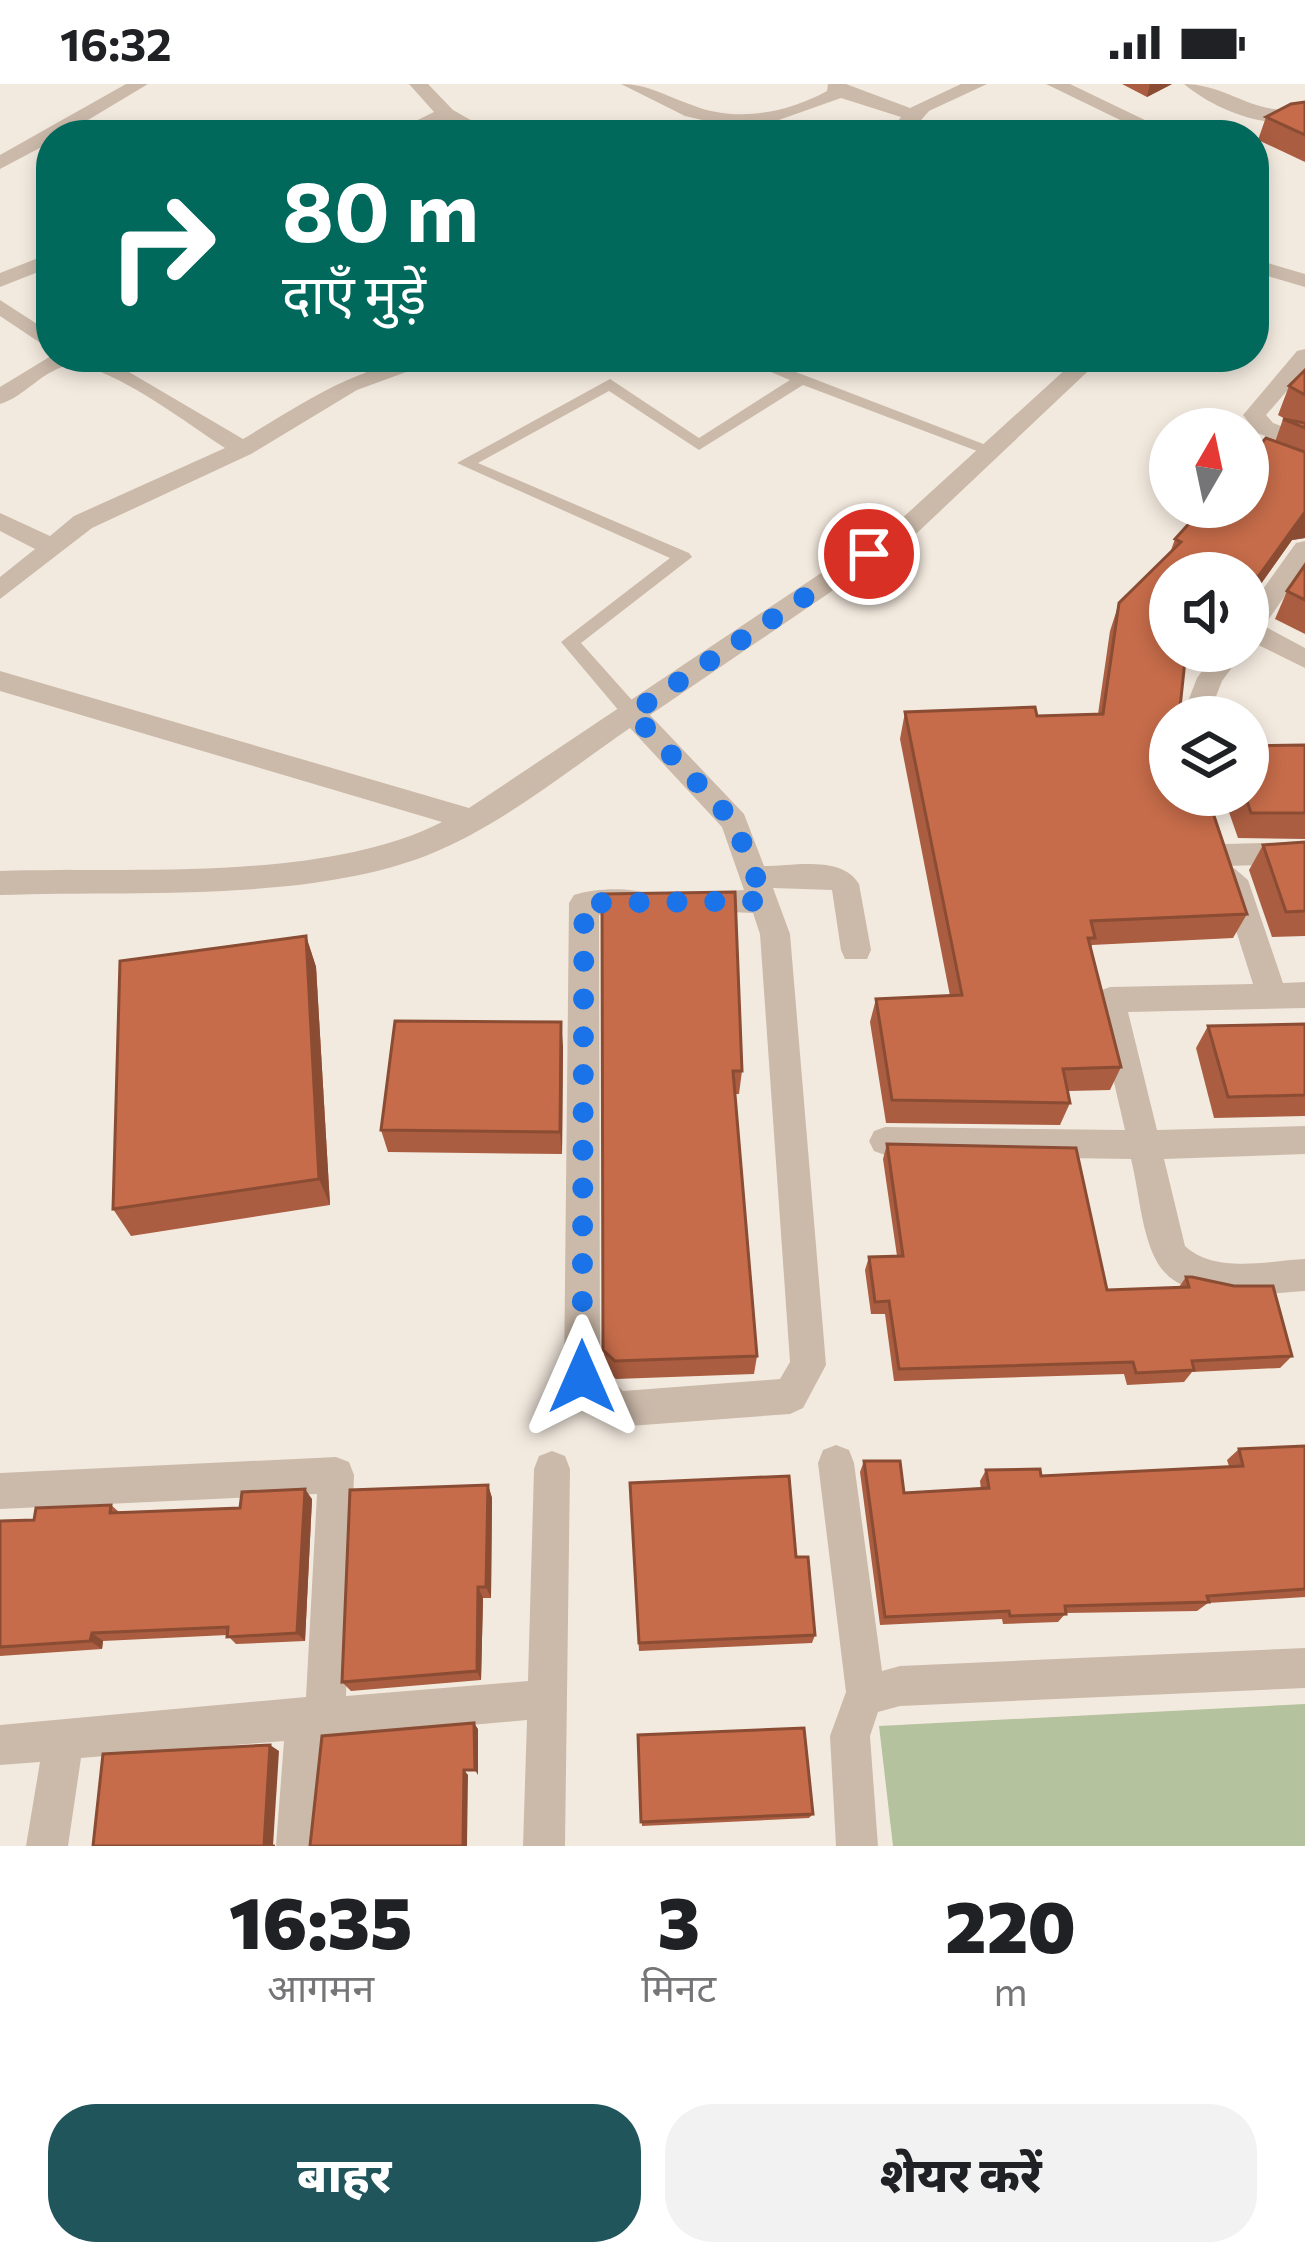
<!DOCTYPE html>
<html lang="hi">
<head>
<meta charset="utf-8">
<style>
	:root { --surface:#fff; --page:#f2f2f2; --text:#202124; --muted:#757577; --accent:#1f555b }
	body { margin:0; font-family:Commissioner,"Noto Sans Devanagari",sans-serif; background:var(--page); color:var(--text); height:100vh; display:flex; flex-direction:column; font-size:45px; white-space:nowrap }
	* { box-sizing:border-box; margin:0 }
	p { font-size:39px; color:var(--muted) }
	.icon { flex:none; width:66px; height:66px; fill:none; stroke:currentColor; stroke-width:2; stroke-linecap:round; stroke-linejoin:round }
	.map { position:relative; height:1762px; overflow:hidden }
	.details { display:flex; flex-direction:column; background:var(--surface); flex:1 }
	.details>* { flex:none }
	.top-card { position:absolute; left:36px; top:36px; width:1233px; height:252px; border-radius:48px; box-shadow:0 6px 18px #0003; background:#00695c; color:#fff; overflow:hidden }
	.needle { width:78px; rotate:9deg }
	.buttons { position:absolute; left:1149px; top:324px; display:grid; gap:24px }
	.buttons a { display:grid; place-items:center; width:120px; height:120px; border-radius:50%; background:var(--surface); box-shadow:0 6px 18px #0003; font-size:60px }
	.pin { position:absolute; display:grid; place-items:center; width:102px; height:102px; color:#fff; margin:-51px; border:6px solid #fff; border-radius:50%; box-shadow:0 3px 12px #0007 }
	.me { position:absolute; width:132px; margin:-66px; rotate:0deg; stroke-linejoin:round; filter:drop-shadow(0 0 9px #0008) }
	.turn { display:flex; align-items:center; gap:42px; height:252px; padding:0 48px; font-size:54px }
	.turn .icon { width:156px; height:156px; stroke-width:2.5 }
	.turn b { display:block; font-size:84px; line-height:102px }
	.eta { display:flex; justify-content:space-evenly; align-items:center; height:204px; text-align:center }
	.eta b { font-size:72px; font-weight:800; line-height:84px }
	.button { display:flex; gap:24px; margin-top:auto; padding:24px 48px }
	.button a { flex:1; height:138px; border-radius:48px; background:var(--accent); color:#fff; font-size:48px; font-weight:800; line-height:138px; text-align:center }
	.button a+a { background:var(--page); color:var(--text) }
	.status { display:flex; justify-content:space-between; align-items:center; height:84px; padding:0 60px; background:var(--surface); direction:ltr }
	.status svg { height:33px; fill:currentColor }
	.map>svg:first-child { display:block }
	.green { fill:#b5c29e }
	.lines { fill:none; stroke-linecap:round; stroke-linejoin:round }
	.service { fill:#cbbaaa; fill-rule:evenodd }
	.minor { fill:#cbbaaa; fill-rule:evenodd }
	.wall { fill:#aa5d40 }
	.shaded-wall { fill:#8b4c34 }
	.building { fill:#c66c4a; stroke:#8b4c34; stroke-width:3 }
	.route { stroke:#1a73e8; stroke-width:21; stroke-dasharray:0 37.8 }
</style>
</head>
<body>
<div class="status"><b>16:32</b><svg viewBox="0 0 49 12"><path d="M0 12V9h3v3zM5 12V6h3v6zM10 12V3h3v9zM15 12V0h3v12zM26 1h20v11H26zM47 4h2v5h-2z"/></svg></div>
<div class="map">
<svg width="1305" height="1762" viewBox="0 0 1305 1762">
	<rect width="100%" height="100%" fill="#f3eadf"/>
	<path class="green" d="M1305 1620V1762H893L879 1642Z"/>
	<g class="lines">
		<path class="service" d="M735 273H757L999 366 997 370H985L803 301 699 366 609 307 478 379 689 469 692 473 581 559 639 624 641 629 632 636 625 634 561 558 670 474 457 379 610 295 699 354 790 296Z"/>
		<g class="minor">
			<path d="M126 0H148L63 51H51V58L0 85V71Z"/>
			<path d="M409 0H428L453 26 497 51H472L445 37 413 51H387L434 28Z"/>
			<path d="M621 0C648 0 666 12 692 21 736 39 787 29 827 7L828 0H846L910 24 961 0H987L929 27 908 51H888L901 33 841 14 776 37 728 42 685 32Z"/>
			<path d="M1046 0H1070L1176 51H1151Z"/>
			<path d="M1184 0C1229 0 1258 36 1305 23V35C1266 47 1214 25 1184 0Z"/>
			<path d="M51 169V183L0 203V189Z"/>
			<path d="M1254 175 1305 190V203L1254 188Z"/>
			<path d="M0 216 51 249V266L0 232Z"/>
			<path d="M1305 265V286L1266 331 1273 339 1305 351V366L1257 349 1243 331 1297 267Z"/>
			<path d="M51 272 112 278 243 355C308 316 369 273 447 273L357 306 251 370 92 444 0 515V493L35 465 0 447V429L50 452 74 432 225 364C193 344 103 274 66 282 41 288 24 313 0 320V303Z"/>
			<path d="M1079 273H1103L917 449 650 631 744 730 764 782C793 782 842 771 859 800L871 866 867 875H845L841 866 832 806 773 804 790 850 826 1281 803 1324 790 1330 616 1343C595 1334 573 1314 564 1293L569 819 574 811C595 804 629 803 650 810L655 818 650 826 599 831 600 1286 623 1307 780 1295 790 1278 760 850 753 829 684 826 679 818 684 810 744 806 722 743 630 644C566 688 501 742 428 771 305 819 133 806 0 811V787C132 783 325 798 442 738L0 607V587L469 724 899 437Z"/>
			<path d="M1248 359 1305 381V398L1248 375Z"/>
			<path d="M1305 457V483L1264 542 1305 564V584L1248 556V526L1296 459Z"/>
			<path d="M1217 567H1244L1222 597 1208 633H1182L1197 594Z"/>
			<path d="M1305 758V780L1225 782 1211 771 1225 760Z"/>
			<path d="M1234 784 1248 796 1283 899 1305 898V924L1128 928 1157 1046 1305 1042V1070L1164 1075 1185 1162C1215 1190 1267 1177 1305 1175V1207C1262 1209 1181 1225 1156 1176 1141 1147 1139 1107 1131 1075L885 1071 874 1067 869 1057 874 1047 885 1043 1125 1046 1095 916 1099 907 1110 903 1253 900 1220 796Z"/>
			<path d="M836 1361 849 1366 854 1379 882 1587 900 1582 1305 1564V1604L900 1622 878 1628 870 1652 878 1762H836L830 1652 846 1608 818 1379 823 1366Z"/>
			<path d="M552 1367 565 1372 570 1385 565 1762H523L527 1636 325 1654 318 1762H276L284 1657 81 1674 68 1762H26L40 1678 0 1681V1641L306 1613 317 1410 0 1425V1389L336 1373 349 1378 354 1391 346 1612 528 1597 534 1385 539 1372Z"/>
		</g>
	</g>
	<g class="wall">
		<path d="M1122 0H1172L1147 13Z"/>
		<path d="M1305 18V78L1258 56 1266 33Z"/>
		<path d="M106 273H165L133 285Z"/>
		<path d="M1305 286V454L1292 456 1248 518V489L1186 571 1170 633 1247 830 1233 854 1092 861 1091 864 1121 983 1110 1006 1068 1007 1070 1019 1060 1041 886 1039 870 938 876 915 950 912 900 655 905 628 1037 632 1098 630 1110 547 1119 519 1170 469 1175 455 1275 358 1283 335 1287 336 1278 331 1289 302Z"/>
		<path d="M1305 481V550L1275 535 1287 507Z"/>
		<path d="M1305 661V755L1238 754 1223 711H1248Z"/>
		<path d="M1305 758V852L1272 853 1249 786 1263 761Z"/>
		<path d="M602 810 742 987 739 1010H735L757 1272 754 1290 616 1295 604 1284Z"/>
		<path d="M306 852 316 883 330 1121 131 1152 113 1125Z"/>
		<path d="M1305 940V1032L1214 1034 1196 964 1208 942Z"/>
		<path d="M563 962 562 1070 388 1068 381 1046Z"/>
		<path d="M887 1060 1107 1206 1179 1203 1186 1193 1292 1272 1280 1284 1192 1288 1184 1298 1127 1301 1124 1290 894 1297 885 1230H871L865 1186 869 1173 897 1172 883 1075Z"/>
		<path d="M1305 1362V1513L1208 1519 1197 1527 1066 1529 1058 1538 1003 1540 1002 1535 880 1541 860 1388 864 1377 904 1409 981 1405 980 1397 986 1386 1041 1392 1229 1382 1227 1376 1239 1365Z"/>
		<path d="M630 1399 796 1473 815 1551 812 1559 639 1567Z"/>
		<path d="M488 1401 492 1414 491 1514H483L481 1596 351 1607 342 1598Z"/>
		<path d="M312 1415 305 1557 236 1560 227 1551 103 1557 102 1565 0 1572V1437L34 1436 111 1421 119 1428 240 1424Z"/>
		<path d="M638 1651 813 1730 809 1734 642 1742Z"/>
	</g>
	<g class="shaded-wall">
		<path d="M1150 0H1172L1147 13Z"/>
		<path d="M129 273H165L133 285Z"/>
		<path d="M1305 428V454L1292 456 1248 518 1258 493Z"/>
		<path d="M306 852 316 883 330 1121 319 1095Z"/>
		<path d="M561 938 563 962 562 1070 560 1048Z"/>
		<path d="M488 1401 492 1414 491 1514 486 1503Z"/>
		<path d="M305 1405 312 1415 305 1557 297 1549Z"/>
		<path d="M478 1503 483 1514 481 1596 477 1587Z"/>
		<path d="M92 1549 103 1557 102 1565 90 1557Z"/>
		<path d="M474 1639 478 1645V1691L475 1686Z"/>
		<path d="M270 1661 279 1667 273 1762H264Z"/>
		<path d="M464 1686 468 1691 467 1762H463Z"/>
	</g>
	<g class="building">
		<path d="M1305 18V51L1266 33 1291 20Z"/>
		<path d="M1305 286V311L1289 302Z"/>
		<path d="M1283 335 1305 339V344Z"/>
		<path d="M1266 354 1305 368V428L1258 493 1250 489 1248 490 1170 489V567H1186L1179 633H1170V711H1207L1247 830 1091 837 1095 854H1088L1121 983 1063 985 1070 1019 892 1016 876 915 962 911 905 628 1035 623 1037 632 1103 630 1119 519 1181 458 1175 455 1204 423H1248V374Z"/>
		<path d="M1305 481V516L1287 507Z"/>
		<path d="M1305 661V729H1251L1245 711H1248V662Z"/>
		<path d="M1305 758V827L1286 828 1263 761Z"/>
		<path d="M735 808 742 987H733L757 1272 615 1277 603 1266 602 810Z"/>
		<path d="M306 852 319 1095 113 1125 120 877Z"/>
		<path d="M395 937 561 938 560 1048 381 1046Z"/>
		<path d="M1305 940V1011L1228 1013 1208 942Z"/>
		<path d="M887 1060 1076 1064 1107 1206 1189 1203 1186 1193H1192L1234 1202H1273L1292 1272 1192 1277 1194 1286 1136 1289 1133 1278 899 1285 889 1217 875 1218 869 1173 903 1172Z"/>
		<path d="M1305 1362V1505L1207 1512 1209 1518 1065 1522 1066 1530 1010 1532 1009 1527 885 1533 864 1377H900L904 1409 989 1404 986 1386 1040 1385 1041 1392 1243 1382 1239 1365Z"/>
		<path d="M789 1392 796 1473H808L815 1551 639 1559 630 1399Z"/>
		<path d="M488 1401 486 1503H478L477 1587 342 1598 350 1406Z"/>
		<path d="M305 1405 297 1549 227 1553 228 1543 92 1549 90 1557 0 1563V1437L34 1436 36 1424 111 1421 110 1429 240 1424 242 1408Z"/>
		<path d="M474 1639 475 1686H464L463 1762H310L322 1652Z"/>
		<path d="M804 1644 813 1730 641 1738 638 1651Z"/>
		<path d="M270 1661 264 1762H275H93L103 1670Z"/>
	</g>
	<g class="lines">
		<path class="route" d="M582 1293 584 819 765 817 734 738 632 629 869 470"/>
	</g>
</svg>
<div class="buttons">
<a><svg class="needle" viewBox="-14 -14 28 28"><path d="M0-13l5 13h-10z" fill="#e53935"/><path d="M0 13l5-13h-10z" fill="#757577"/></svg></a>
<a><svg class="icon" aria-label="sound" viewBox="0 0 24 24"><path d="M4 9h4l5-4v14l-5-4H4zM17 9q2 3 0 6"/></svg></a>
<a><svg class="icon" aria-label="layers" viewBox="0 0 24 24"><path d="M12 4l9 5-9 5-9-5zM3 14l9 5 9-5"/></svg></a>
</div>
<div class="pin" style="left:869px;top:470px;background:#d93025"><svg class="icon" aria-label="arrive" viewBox="0 0 24 24"><path d="M6 21V4h12l-3 4 3 4H6"/></svg></div>
<svg class="me" style="left:582px;top:1293px" viewBox="-20 -20 40 40"><path d="M0-17L14 15 0 8-14 15z" fill="#1a73e8" stroke="#fff" stroke-width="4"/></svg>
<div class="top-card">
<div class="turn"><svg class="icon" aria-label="right" viewBox="0 0 24 24"><path d="M7 20v-9h11M14 6l5 5-5 5"/></svg><div><b>80 m</b>दाएँ मुड़ें</div></div>
</div>
</div>
<section class="details">
<div class="eta">
<div><b>16:35</b><p>आगमन</p></div>
<div><b>3</b><p>मिनट</p></div>
<div><b>220</b><p>m</p></div>
</div>
<div class="button"><a>बाहर</a><a>शेयर करें</a></div>
</section>
</body>
</html>
